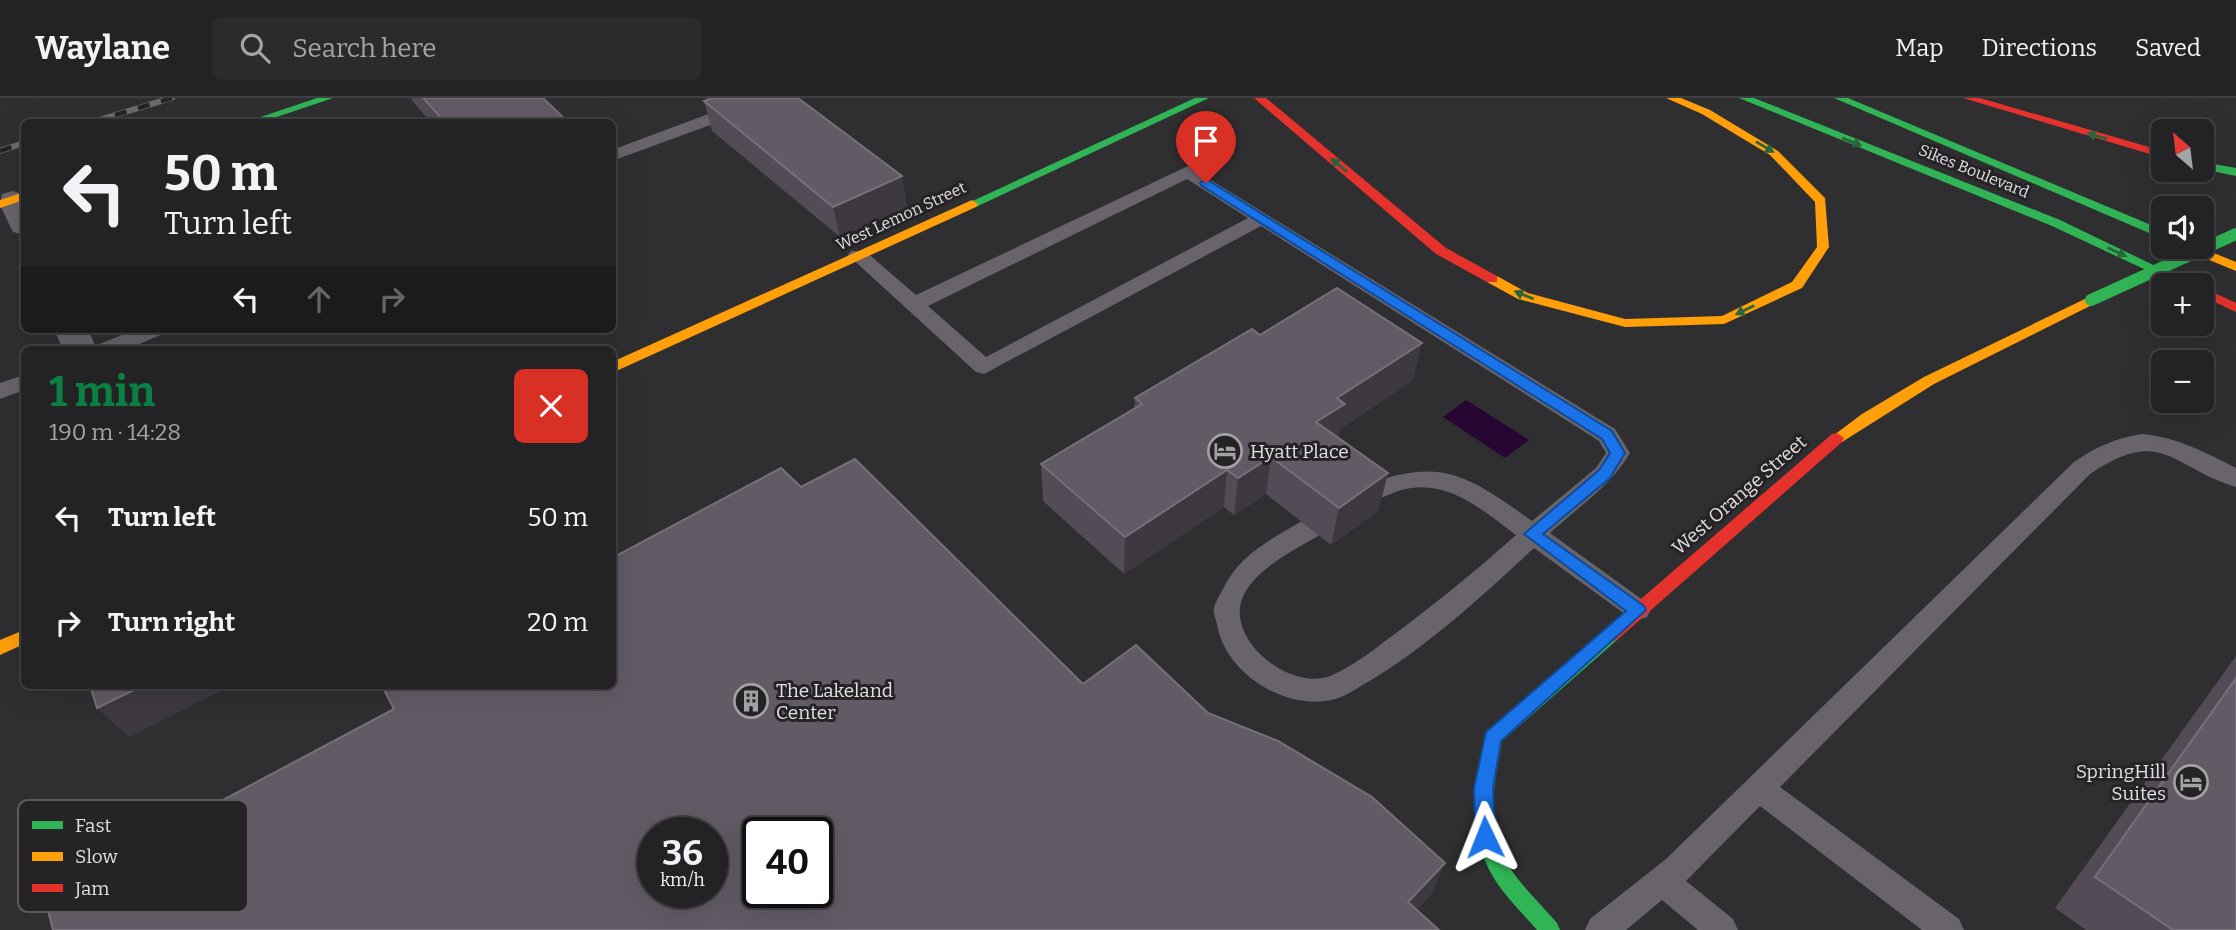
<!DOCTYPE html>
<html lang="en">
<head>
<meta charset="utf-8">
<style>
	:root { --surface:#232224; --page:#2b2a2c; --text:#f1f3f6; --muted:#a3a4a6; --line:#403f41; --accent:#0b8043 }
	body { margin:0; font-family:Bitter,serif; background:var(--page); color:var(--text); height:100vh; display:flex; flex-direction:column; font-size:26px; white-space:nowrap }
	* { box-sizing:border-box; margin:0 }
	p { font-size:23px; color:var(--muted) }
	.icon { flex:none; width:38px; height:38px; fill:none; stroke:currentColor; stroke-width:2; stroke-linecap:round; stroke-linejoin:round }
	.map { position:relative; flex:1; overflow:hidden }
	.details { position:absolute; left:21px; top:248px; width:595px; height:343px; display:flex; flex-direction:column; background:var(--surface); border-radius:10px; box-shadow:0 7px 28px #0002,0 0 0 2px var(--line) }
	.details>* { flex:none }
	.hud { position:absolute; left:21px; top:21px; width:595px; height:214px; border-radius:10px; box-shadow:0 7px 28px #0002,0 0 0 2px var(--line); background:#232224; color:var(--text); overflow:hidden }
	.needle { width:46px; rotate:332deg }
	.controls { position:absolute; left:2151px; top:21px; display:grid; gap:14px }
	.controls a { display:grid; place-items:center; width:63px; height:63px; border-radius:10px; background:var(--surface); box-shadow:0 7px 28px #0002,0 0 0 2px var(--line); font-size:35px }
	.speed { position:absolute; left:637px; top:719px; display:flex; gap:14px; font-size:35px; font-weight:700; text-align:center }
	.speed>* { display:grid; place-content:center; width:91px; height:91px; border-radius:50%; background:var(--surface); box-shadow:0 7px 28px #0002,0 0 0 2px var(--line); line-height:1 }
	.speed small { font-size:18px; font-weight:400 }
	.speed .limit { border:4px solid #111; border-radius:10px; background:#fff; color:#111 }
	.pin { position:absolute; display:grid; place-items:center; width:60px; height:60px; color:#fff; margin:-72px -30px; border-radius:50% 50% 50% 0; rotate:-45deg; box-shadow:0 0 7px #0007 }
	.pin .icon { rotate:45deg }
	.me { position:absolute; width:77px; margin:-38px; rotate:358deg; stroke-linejoin:round; filter:drop-shadow(0 0 5px #0008) }
	.turn { display:flex; align-items:center; gap:24px; height:147px; padding:0 28px; font-size:32px }
	.turn .icon { width:91px; height:91px; stroke-width:2.5 }
	.turn b { display:block; font-size:49px; line-height:60px }
	.lanes { display:flex; align-items:center; height:66px; padding:0 28px; background:#0003; justify-content:center; gap:35px; direction:ltr }
	.lanes .off { opacity:.35 }
	.round { display:grid; place-items:center; flex:none; width:74px; height:74px; border-radius:10px; background:var(--page) }
	.summary { display:flex; align-items:center; justify-content:space-between; height:119px; padding:0 28px }
	h1 { font-size:42px; font-weight:700; line-height:52px; color:var(--accent) }
	ul { padding:0; list-style:none }
	li { display:flex; align-items:center; gap:21px; height:105px; padding:0 28px }
	li div { flex:1 }
	li b { display:block; font-size:26px }
	li em { font-style:normal }
	header { display:flex; align-items:center; gap:42px; box-sizing:border-box; height:98px; padding:0 35px; background:var(--surface); border-bottom:2px solid var(--line) }
	header strong { font-size:33px }
	nav { display:flex; gap:38px; margin-inline-start:auto; font-size:24px }
	.search { width:490px; height:63px; background:var(--page); display:flex; align-items:center; gap:18px; box-sizing:border-box; padding:0 24px; border-radius:10px; color:var(--muted); font-size:26px }
	.map>svg:first-child { display:block }
	.water { fill:#280633 }
	.lines { fill:none; stroke-linecap:round; stroke-linejoin:round }
	.lane { fill:#69646c; fill-rule:evenodd }
	.street { fill:#69646c; fill-rule:evenodd }
	.fast { fill:#30b455; fill-rule:evenodd }
	.slow { fill:#ff9f0a; fill-rule:evenodd }
	.jam { fill:#e5322d; fill-rule:evenodd }
	.rail-casing { stroke:#6c6a6d; stroke-width:6 }
	.rail { stroke:#262327; stroke-width:4.5; stroke-dasharray:12; stroke-linecap:butt }
	.fast-bridge { stroke:#30b455; stroke-width:12 }
	.wall { fill:#534b56 }
	.shaded-wall { fill:#3e3941 }
	.building { fill:#625b66; stroke:#767079; stroke-width:2; fill-rule:evenodd }
	.oneway { fill:#2a643c }
	.route { fill:#1a73e8; stroke:#114b97; stroke-width:2 }
	.labels { text-anchor:middle; dominant-baseline:central; stroke-width:6; stroke-linejoin:round; paint-order:stroke }
	.far-street-label { font-size:16px; fill:#e1dfe2; stroke:#262327 }
	.poi-label { font-size:19px; fill:#e1dfe2; stroke:#262327; text-anchor:start }
	.street-label { font-size:19px; fill:#e1dfe2; stroke:#262327 }
	.key { fill:#262327; stroke:#5e5b5f; stroke-width:2 }
	.key-label { font-size:19px; fill:#e1dfe2 }
</style>
</head>
<body>
<header>
<strong>Waylane</strong>
<div class="search"><svg class="icon" aria-label="search" viewBox="0 0 24 24"><circle cx="10" cy="10" r="6"/><path d="M15 15l6 6"/></svg>Search here</div>
<nav><a>Map</a><a>Directions</a><a>Saved</a></nav>
</header>
<div class="map">
<svg width="2236" height="832" viewBox="0 0 2236 832">
	<rect width="100%" height="100%" fill="#2f2e30"/>
	<path class="water" d="M1466 302 1529 342 1505 360 1443 319Z"/>
	<g class="lines">
		<g class="lane">
			<path d="M751 0H776L773 4 612 63V52Z"/>
			<path d="M1188 68 1615 331 1630 355C1610 389 1578 409 1550 435L1647 505 1651 512 1647 519 1638 522 1629 519 1534 450C1482 498 1428 548 1368 584 1357 590 1346 598 1335 601 1287 614 1225 576 1217 526 1216 522 1213 515 1214 510 1215 504 1220 497 1223 491 1239 457 1270 442 1302 423L1311 421 1320 423 1323 430 1320 437C1294 452 1244 476 1240 510 1236 550 1293 592 1330 578 1352 569 1373 552 1392 538 1435 506 1476 473 1516 437 1481 411 1445 378 1398 393 1383 398 1367 409 1351 404L1348 398 1351 392C1438 359 1459 371 1532 423L1596 370 1606 355 1599 343 1261 128 984 276 976 274 848 157 851 153H865L916 197ZM1187 81 1248 120 986 259 928 208Z"/>
			<path d="M137 231H167L163 236 125 252H94L97 247Z"/>
			<path d="M24 277V292L0 301V285Z"/>
			<path d="M2142 336C2176 339 2205 354 2236 370V389C2171 369 2162 327 2090 376L1780 689 1959 821 1964 832H1922L1760 708 1686 783 1733 821 1738 832H1698L1662 802 1626 832H1585L1590 821 1666 761 2074 364C2096 349 2115 340 2142 336Z"/>
		</g>
		<g class="street">
			<path d="M13 93 24 97V137L13 134 0 107 2 96Z"/>
			<path d="M54 231H88L97 252H63Z"/>
		</g>
		<g class="fast">
			<path d="M317 0H333L262 24H246Z"/>
			<path d="M1195 0H1209L976 109H968L966 106Z"/>
			<path d="M1739 0H1754L2060 122 2195 187H2178L2052 128Z"/>
			<path d="M1834 0H1848L2163 132V141Z"/>
			<path d="M2202 64 2236 70V78L2202 71Z"/>
			<path d="M1611 530 1617 532 1620 537 1617 542 1502 643C1497 673 1489 705 1495 736 1501 770 1536 800 1557 825L1560 832H1537C1523 816 1506 799 1495 782 1465 733 1475 691 1484 639L1487 633 1605 532Z"/>
		</g>
		<g class="slow">
			<path d="M1666 0H1681L1710 12 1778 53 1825 100 1829 149 1802 190 1724 226 1625 229 1518 201 1487 184V178H1497L1528 195 1625 221 1722 218 1792 184 1817 149 1815 104 1770 57 1702 16Z"/>
			<path d="M24 94V102L0 110V102Z"/>
			<path d="M972 102 978 106 976 109 612 275V264Z"/>
			<path d="M2183 149H2199L2236 164V173L2185 152Z"/>
			<path d="M2091 198 2098 202 2096 205 1934 286 1842 344H1832L1830 340 1862 316 1924 279Z"/>
			<path d="M24 532V546L0 557V542Z"/>
		</g>
		<g class="jam">
			<path d="M1254 0H1266L1446 150 1497 178V184H1487L1436 156Z"/>
			<path d="M1963 0H1980L2163 53V60Z"/>
			<path d="M2202 189 2236 205V214L2202 198Z"/>
			<path d="M1837 335 1844 340 1842 344 1617 542 1611 544 1605 542 1602 537 1605 532 1832 336Z"/>
		</g>
		<g class="rail-casing">
			<g id="rail">
				<path d="M92 24 172 0"/>
				<path d="M0 53 24 45"/>
			</g>
		</g>
		<use href="#rail" class="rail"/>
		<path class="fast-bridge" d="M2091 202 2236 136"/>
	</g>
	<g class="wall">
		<path d="M411 0H543L568 24H431L414 5Z"/>
		<path d="M704 3 902 78 907 109 840 139 712 33Z"/>
		<path d="M1413 282 1340 331 1338 340 1379 412 1331 447 1266 396 1234 417 1224 409 1124 476 1043 403 1041 366 1134 311 1135 300Z"/>
		<path d="M2236 558V832H2086L2055 810Z"/>
	</g>
	<g class="shaded-wall">
		<path d="M902 78 907 109 840 139 833 109Z"/>
		<path d="M1422 245 1413 282 1340 331 1338 343 1316 324 1337 300Z"/>
		<path d="M1271 359 1266 396 1234 417 1238 380Z"/>
		<path d="M1227 372 1224 409 1124 476 1125 439Z"/>
		<path d="M1388 375 1379 412 1331 447 1339 410Z"/>
		<path d="M142 588H231L129 639 97 610Z"/>
		<path d="M1445 765 1431 797 1398 832 1408 804Z"/>
	</g>
	<g class="building">
		<path d="M423 0H543L567 23 564 24H445Z"/>
		<path d="M712 0H798L902 78 833 109 704 3Z"/>
		<path d="M1337 190 1422 245 1337 300 1345 306 1316 324 1388 375 1339 410 1271 359 1238 380 1227 372 1125 439 1041 366 1142 306 1135 300 1252 231 1260 237Z"/>
		<path d="M855 361 1083 586 1136 547 1208 615 1278 643 1372 699 1445 765 1408 804 1439 832H53L44 797 394 611 382 588H612V460L781 370 801 389ZM653 735H712V794H653ZM758 735H817V794H758Z"/>
		<path d="M2236 580V832H2173L2095 779Z"/>
		<path d="M90 588H142L97 610Z"/>
	</g>
	<defs><path id="oneway-solid" d="M-6-.8H1V-3.2L6.5 0L1 3.2V.8H-6Z" transform="scale(1.75)"/></defs>
	<g class="oneway">
		<use href="#oneway-solid" transform="translate(2097 38) rotate(-164)"/>
		<use href="#oneway-solid" transform="translate(1852 44) rotate(22)"/>
		<use href="#oneway-solid" transform="translate(1765 49) rotate(31)"/>
		<use href="#oneway-solid" transform="translate(1339 67) rotate(-140)"/>
		<use href="#oneway-solid" transform="translate(2117 154) rotate(25)"/>
		<use href="#oneway-solid" transform="translate(1524 197) rotate(-158)"/>
		<use href="#oneway-solid" transform="translate(1745 212) rotate(154)"/>
	</g>
	<path class="route" d="M1206 81 1612 333 1625 355 1610 380 1543 436 1644 508 1646 512 1501 643 1493 690 1495 739 1492 746 1485 748 1478 746 1475 739 1474 690 1486 634 1626 513 1524 436 1599 372 1610 355 1602 341 1202 88 1200 85Z"/>
	<defs>
		<g id="hotel-ring" transform="scale(1.75)"><circle r="9.5" fill="#262327" stroke="#a3a1a4" stroke-width="1.5"/><path d="M-6-4.5h1.5V1H6V5H4.5V3h-9V5H-6ZM-4 0a1.8 1.8 0 1 1 3.6 0ZM.5 0V-2.5h3Q6-2.5 6 0Z" fill="#a3a1a4"/></g>
		<g id="building-ring" transform="scale(1.75)"><circle r="9.5" fill="#262327" stroke="#a3a1a4" stroke-width="1.5"/><path d="M-4-6H4V6H1V3H-1V6H-4ZM-2.5-4.3h1.7v1.8h-1.7ZM.8-4.3h1.7v1.8H.8ZM-2.5-1h1.7V.8h-1.7ZM.8-1h1.7V.8H.8Z" fill="#a3a1a4"/></g>
	</defs>
	<g fill-rule="evenodd">
		<use href="#hotel-ring" x="1225" y="353"/>
		<use href="#building-ring" x="751" y="603"/>
		<use href="#hotel-ring" x="2191" y="684"/>
	</g>
	<g class="labels">
		<g class="far-street-label">
			<text transform="translate(1974 73) rotate(22)">Sikes Boulevard</text>
			<text transform="translate(901 118) rotate(-25)">West Lemon Street</text>
		</g>
		<g class="poi-label">
			<text x="1250" y="353">Hyatt Place</text>
			<text x="776" y="592">The Lakeland<tspan x="776" dy="22">Center</tspan></text>
			<text x="2166" y="673" text-anchor="end">SpringHill<tspan x="2166" dy="22">Suites</tspan></text>
		</g>
		<g class="street-label">
			<text transform="translate(1739 397) rotate(-41)">West Orange Street</text>
		</g>
	</g>
	<rect x="18" y="702" width="230" height="112" rx="10" class="key"/>
	<rect x="32" y="723" width="31" height="8" fill="#30b455"/>
	<rect x="32" y="754" width="31" height="9" fill="#ff9f0a"/>
	<rect x="32" y="786" width="31" height="8" fill="#e5322d"/>
	<g class="key-label">
		<text x="75" y="734">Fast</text>
		<text x="75" y="765">Slow</text>
		<text x="75" y="797">Jam</text>
	</g>
</svg>
<div class="controls">
<a><svg class="needle" viewBox="-14 -14 28 28"><path d="M0-13l5 13h-10z" fill="#e53935"/><path d="M0 13l5-13h-10z" fill="#a3a4a6"/></svg></a>
<a><svg class="icon" aria-label="sound" viewBox="0 0 24 24"><path d="M4 9h4l5-4v14l-5-4H4zM17 9q2 3 0 6"/></svg></a>
<a>+</a>
<a>−</a>
</div>
<div class="speed"><div>36<small>km/h</small></div><div class="limit">40</div></div>
<div class="pin" style="left:1206px;top:85px;background:#d93025"><svg class="icon" aria-label="arrive" viewBox="0 0 24 24"><path d="M6 21V4h12l-3 4 3 4H6"/></svg></div>
<svg class="me" style="left:1485px;top:739px" viewBox="-20 -20 40 40"><path d="M0-17L14 15 0 8-14 15z" fill="#1a73e8" stroke="#fff" stroke-width="4"/></svg>
<div class="hud">
<div class="turn"><svg class="icon" aria-label="left" viewBox="0 0 24 24"><path d="M17 20v-9H6M10 6l-5 5 5 5"/></svg><div><b>50 m</b>Turn left</div></div>
<div class="lanes"><svg class="icon" aria-label="left" viewBox="0 0 24 24"><path d="M17 20v-9H6M10 6l-5 5 5 5"/></svg><svg class="icon off" aria-label="ahead" viewBox="0 0 24 24"><path d="M12 20V5M6 11l6-6 6 6"/></svg><svg class="icon off" aria-label="right" viewBox="0 0 24 24"><path d="M7 20v-9h11M14 6l5 5-5 5"/></svg></div>
</div>
<section class="details">
<div class="summary"><div><h1>1 min</h1><p>190 m · 14:28</p></div><a class="round" style="background:#d93025;color:#fff"><svg class="icon" aria-label="close" viewBox="0 0 24 24"><path d="M6 6l12 12M18 6L6 18"/></svg></a></div>
<ul>
<li><svg class="icon" aria-label="left" viewBox="0 0 24 24"><path d="M17 20v-9H6M10 6l-5 5 5 5"/></svg><div><b>Turn left</b></div><em>50 m</em></li>
<li><svg class="icon" aria-label="right" viewBox="0 0 24 24"><path d="M7 20v-9h11M14 6l5 5-5 5"/></svg><div><b>Turn right</b></div><em>20 m</em></li>
</ul>
</section>
</div>
</body>
</html>
